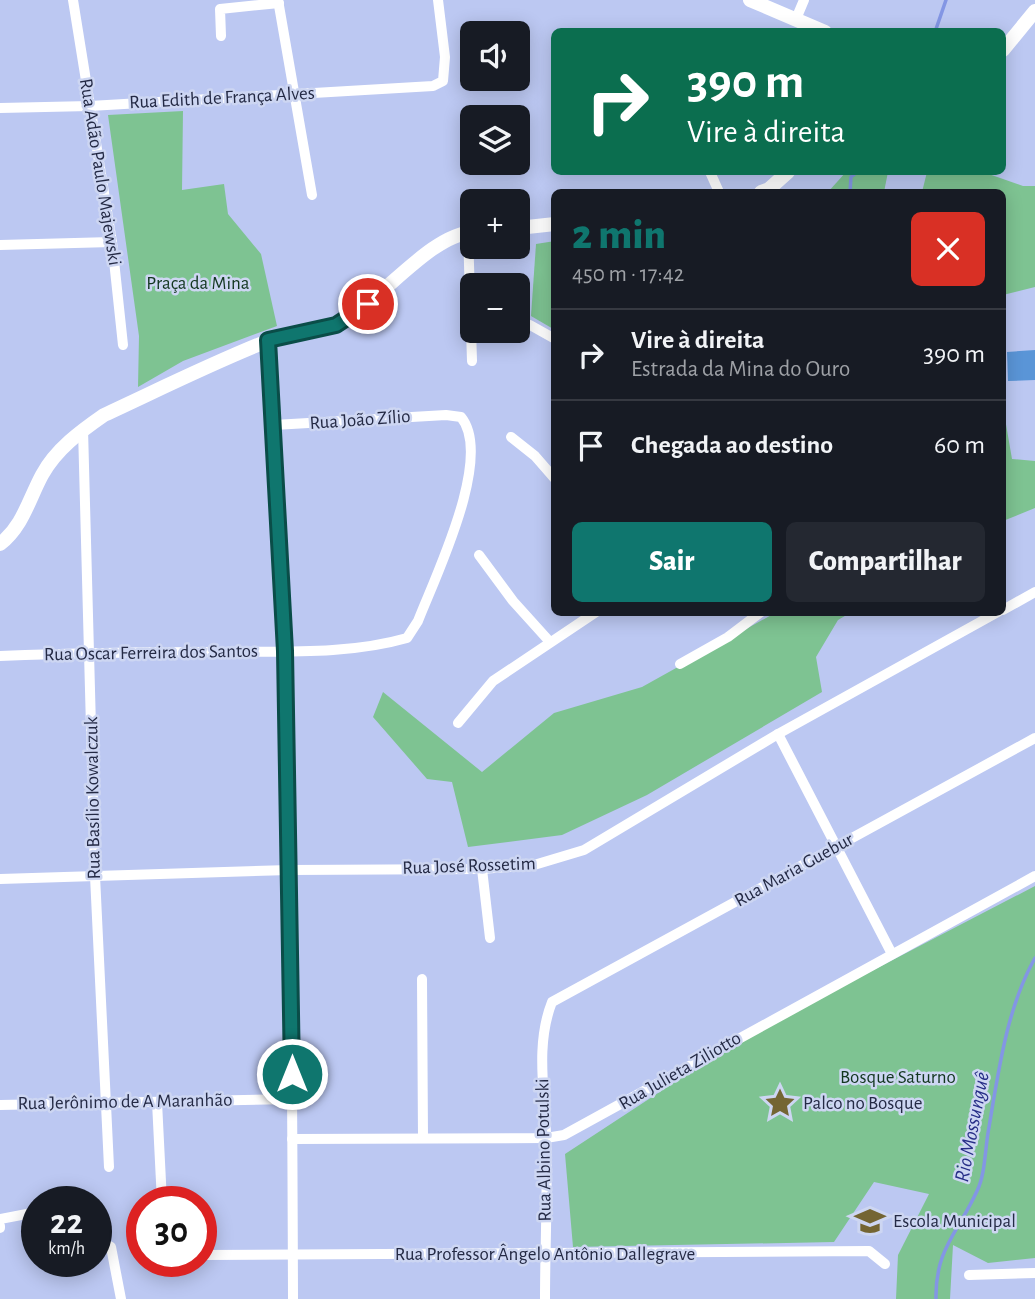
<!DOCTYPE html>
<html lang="pt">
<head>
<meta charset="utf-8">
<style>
	:root { --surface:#171b24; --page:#242831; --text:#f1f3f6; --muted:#9ea1a6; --line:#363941; --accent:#0f766e }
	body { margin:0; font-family:"Alegreya Sans",sans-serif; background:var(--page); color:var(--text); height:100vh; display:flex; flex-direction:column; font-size:26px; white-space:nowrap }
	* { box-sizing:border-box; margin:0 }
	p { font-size:23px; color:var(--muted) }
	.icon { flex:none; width:38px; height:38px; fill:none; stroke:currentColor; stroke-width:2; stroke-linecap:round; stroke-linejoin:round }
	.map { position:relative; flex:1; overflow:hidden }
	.details { position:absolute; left:551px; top:189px; width:455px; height:427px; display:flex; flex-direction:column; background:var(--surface); border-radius:10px; box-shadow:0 4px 18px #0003 }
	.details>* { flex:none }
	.banner { position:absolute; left:551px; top:28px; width:455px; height:147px; border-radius:10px; box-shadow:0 4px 18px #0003; background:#0b6e4f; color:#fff; overflow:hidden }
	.tools { position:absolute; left:460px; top:21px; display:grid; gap:14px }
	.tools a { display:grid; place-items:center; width:70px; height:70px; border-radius:10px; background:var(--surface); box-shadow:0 4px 18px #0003; font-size:35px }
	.speed { position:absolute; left:21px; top:1186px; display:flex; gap:14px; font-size:35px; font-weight:700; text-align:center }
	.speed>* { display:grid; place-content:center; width:91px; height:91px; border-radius:50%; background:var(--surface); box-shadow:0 4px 18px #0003; line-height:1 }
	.speed small { font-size:18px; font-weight:400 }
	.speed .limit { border:10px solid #d22; background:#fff; color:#111 }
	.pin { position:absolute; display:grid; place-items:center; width:60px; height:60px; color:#fff; margin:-30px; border:4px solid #fff; border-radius:50%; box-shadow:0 2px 7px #0007 }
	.me { position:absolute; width:77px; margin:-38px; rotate:0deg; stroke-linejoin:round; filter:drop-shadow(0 0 5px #0008) }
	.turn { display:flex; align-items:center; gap:24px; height:147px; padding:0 21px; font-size:32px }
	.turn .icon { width:91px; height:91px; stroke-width:2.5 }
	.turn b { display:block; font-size:49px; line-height:60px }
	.round { display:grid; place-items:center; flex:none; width:74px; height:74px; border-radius:10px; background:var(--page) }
	.headline { display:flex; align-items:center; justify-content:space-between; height:119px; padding:0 21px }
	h1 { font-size:42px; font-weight:800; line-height:52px; color:var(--accent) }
	.primary-button { display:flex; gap:14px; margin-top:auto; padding:14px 21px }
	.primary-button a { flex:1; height:80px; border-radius:10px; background:var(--accent); color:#fff; font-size:28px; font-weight:800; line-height:80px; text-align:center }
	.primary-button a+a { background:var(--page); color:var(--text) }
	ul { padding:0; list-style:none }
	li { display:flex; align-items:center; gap:21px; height:91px; padding:0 21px; border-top:2px solid var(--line) }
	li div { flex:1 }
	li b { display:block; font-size:26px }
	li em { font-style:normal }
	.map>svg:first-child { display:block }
	.green { fill:#7ec392 }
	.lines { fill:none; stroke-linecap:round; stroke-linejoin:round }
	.stream { stroke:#8396e4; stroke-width:3.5 }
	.building { fill:#5a95d7 }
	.street { stroke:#fff; stroke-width:10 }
	.secondary { stroke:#fff; stroke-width:14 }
	.route-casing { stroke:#0a4d48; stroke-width:18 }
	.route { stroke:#0f766e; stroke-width:12 }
	.labels { text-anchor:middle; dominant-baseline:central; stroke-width:5; stroke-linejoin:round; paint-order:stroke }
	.street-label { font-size:19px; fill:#242a45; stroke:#cdd6f2 }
	.park-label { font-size:19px; fill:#12361f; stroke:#cdd6f2 }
	.poi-label { font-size:19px; fill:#242a45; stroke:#cdd6f2; text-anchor:start }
	.water-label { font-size:21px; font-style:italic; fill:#272e87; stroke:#cdd6f2 }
</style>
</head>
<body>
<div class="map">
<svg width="1035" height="1299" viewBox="0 0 1035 1299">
	<rect width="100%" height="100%" fill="#bcc8f2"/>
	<g class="green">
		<path d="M183 111 182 190 224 184 228 214 261 254 277 326 183 361 138 387 139 336 108 115Z"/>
		<path d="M846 172H888L884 192H828Z"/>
		<path d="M927 172H983L1023 186H1035V287L1003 295V192H922Z"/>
		<path d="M555 241V330L531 316 536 244Z"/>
		<path d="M1003 407 1012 459 1035 461V508L1003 521Z"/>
		<path d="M775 613H850L838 620 816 657 822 692 647 795 562 835 468 847 452 782 427 779 373 717 383 692 482 772 554 713 642 687Z"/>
		<path d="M1035 886V1258L988 1263 953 1245 950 1299H896L898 1255 929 1194 874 1182 834 1242 573 1247 565 1154 739 1040Z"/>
	</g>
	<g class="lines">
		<g class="stream">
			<path d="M935 32 946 0"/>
			<path d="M850 192 851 177 857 172"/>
			<path d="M936 1299C935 1249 958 1233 977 1191 985 1175 985 1151 988 1133 998 1075 1006 1009 1035 958"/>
		</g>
	</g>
	<path class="building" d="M1035 350V380L1008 381 1007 352Z"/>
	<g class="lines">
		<g class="street">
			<path d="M73 0 112 242 123 345"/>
			<path d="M278 0 312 195"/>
			<path d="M796 19 804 0"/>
			<path d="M221 36 220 9 279 3"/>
			<path d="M0 108 90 106 433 86 443 81 445 57 438 0"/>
			<path d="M710 172 719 192"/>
			<path d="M468 232 472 361"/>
			<path d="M0 245 112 242"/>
			<path d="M530 325 555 339"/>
			<path d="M268 340C291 659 292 979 293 1299"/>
			<path d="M83 429 95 876 109 1167"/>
			<path d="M511 437 535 456 555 479"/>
			<path d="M479 555 513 601 550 642"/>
			<path d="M1003 610 1035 592"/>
			<path d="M0 656C74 653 147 652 220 652 282 651 348 655 407 638L418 621C435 577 494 457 461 417L446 415 274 425"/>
			<path d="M680 664 728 637 761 612"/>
			<path d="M458 723 493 681 596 612"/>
			<path d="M778 734 892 954"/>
			<path d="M482 869 490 938"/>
			<path d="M0 879 289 870 482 869 534 865 584 850 778 734 998 612"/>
			<path d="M422 979 423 1138"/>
			<path d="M157 1102 162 1202"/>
			<path d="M0 1105 292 1099"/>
			<path d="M292 1139 546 1138 564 1135 1035 876"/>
			<path d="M0 1219 37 1212"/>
			<path d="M0 1226V1228"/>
			<path d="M96 1239 111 1247 121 1299"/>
			<path d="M201 1255 869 1251 885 1264"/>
			<path d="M969 1275 1035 1273"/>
			<path d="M545 1299C545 1245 548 1190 546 1136 545 1092 535 1045 552 1002L1035 738"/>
		</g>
		<g class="secondary">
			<path d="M750 0 825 32"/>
			<path d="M1003 50 1035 11"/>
			<path d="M761 192 769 189 788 172"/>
			<path d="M518 228 555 224"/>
			<path d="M0 544C23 526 29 499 42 475 56 449 81 431 104 415 158 390 210 364 265 342 287 332 315 335 337 324 380 303 428 236 472 232"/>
		</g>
	</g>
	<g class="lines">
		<g class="route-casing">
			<path id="route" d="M292 1074 285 651 268 340 336 325 368 304"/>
		</g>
		<use href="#route" class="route"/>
	</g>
	<defs>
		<g id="sight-bare" transform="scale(2.415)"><path d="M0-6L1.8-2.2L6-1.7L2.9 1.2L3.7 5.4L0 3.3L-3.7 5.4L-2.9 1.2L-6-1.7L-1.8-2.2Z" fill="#746533" stroke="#cdd6f2" stroke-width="2.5" paint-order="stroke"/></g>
		<g id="school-bare" transform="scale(2.415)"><path d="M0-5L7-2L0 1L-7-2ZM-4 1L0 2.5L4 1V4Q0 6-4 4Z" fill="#746533" stroke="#cdd6f2" stroke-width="2.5" paint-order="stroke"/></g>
	</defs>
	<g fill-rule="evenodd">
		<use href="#sight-bare" x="780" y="1103"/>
		<use href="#school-bare" x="870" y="1221"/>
	</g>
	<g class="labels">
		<g class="street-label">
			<text transform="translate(222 98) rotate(-3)">Rua Edith de França Alves</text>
			<text transform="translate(100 172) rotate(81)">Rua Adão Paulo Majewski</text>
			<text transform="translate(360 420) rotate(-4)">Rua João Zílio</text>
			<text transform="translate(151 653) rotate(-1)">Rua Oscar Ferreira dos Santos</text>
			<text transform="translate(93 798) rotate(-91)">Rua Basílio Kowalczuk</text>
			<text transform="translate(469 866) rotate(-2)">Rua José Rossetim</text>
			<text transform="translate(794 870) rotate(-29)">Rua Maria Guebur</text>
			<text transform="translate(680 1071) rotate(-30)">Rua Julieta Ziliotto</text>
			<text transform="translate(125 1102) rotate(-1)">Rua Jerônimo de A Maranhão</text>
			<text transform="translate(544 1150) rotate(-91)">Rua Albino Potulski</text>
			<text x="545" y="1254">Rua Professor Ângelo Antônio Dallegrave</text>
		</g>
		<g class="park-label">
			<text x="198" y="283">Praça da Mina</text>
			<text x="898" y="1077">Bosque Saturno</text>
		</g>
		<g class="poi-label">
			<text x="803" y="1103">Palco no Bosque</text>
			<text x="893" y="1221">Escola Municipal</text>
		</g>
		<g class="water-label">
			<text transform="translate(972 1127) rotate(-79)">Rio Mossunguê</text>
		</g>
	</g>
</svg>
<div class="tools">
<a><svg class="icon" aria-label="sound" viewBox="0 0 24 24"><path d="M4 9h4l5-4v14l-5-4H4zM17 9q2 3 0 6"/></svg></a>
<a><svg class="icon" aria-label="layers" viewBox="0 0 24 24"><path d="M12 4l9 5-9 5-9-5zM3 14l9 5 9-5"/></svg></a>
<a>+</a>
<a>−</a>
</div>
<div class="speed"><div>22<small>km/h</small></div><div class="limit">30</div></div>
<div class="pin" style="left:368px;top:304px;background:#d93025"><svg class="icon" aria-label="arrive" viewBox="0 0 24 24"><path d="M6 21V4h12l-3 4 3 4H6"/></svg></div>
<svg class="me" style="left:292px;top:1074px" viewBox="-20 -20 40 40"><circle r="17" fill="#0f766e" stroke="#fff" stroke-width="3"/><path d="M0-11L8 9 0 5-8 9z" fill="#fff"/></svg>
<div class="banner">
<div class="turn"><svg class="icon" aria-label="right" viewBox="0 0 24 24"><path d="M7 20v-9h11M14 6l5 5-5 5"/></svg><div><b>390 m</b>Vire à direita</div></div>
</div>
<section class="details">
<div class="headline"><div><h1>2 min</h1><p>450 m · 17:42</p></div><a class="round" style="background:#d93025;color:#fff"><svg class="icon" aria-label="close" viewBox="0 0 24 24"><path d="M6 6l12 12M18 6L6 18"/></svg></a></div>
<ul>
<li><svg class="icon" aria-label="right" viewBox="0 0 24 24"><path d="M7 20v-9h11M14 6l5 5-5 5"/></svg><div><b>Vire à direita</b><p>Estrada da Mina do Ouro</p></div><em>390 m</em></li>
<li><svg class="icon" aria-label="arrive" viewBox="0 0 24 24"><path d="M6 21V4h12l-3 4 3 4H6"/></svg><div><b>Chegada ao destino</b></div><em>60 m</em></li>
</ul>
<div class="primary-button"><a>Sair</a><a>Compartilhar</a></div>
</section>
</div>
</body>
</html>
